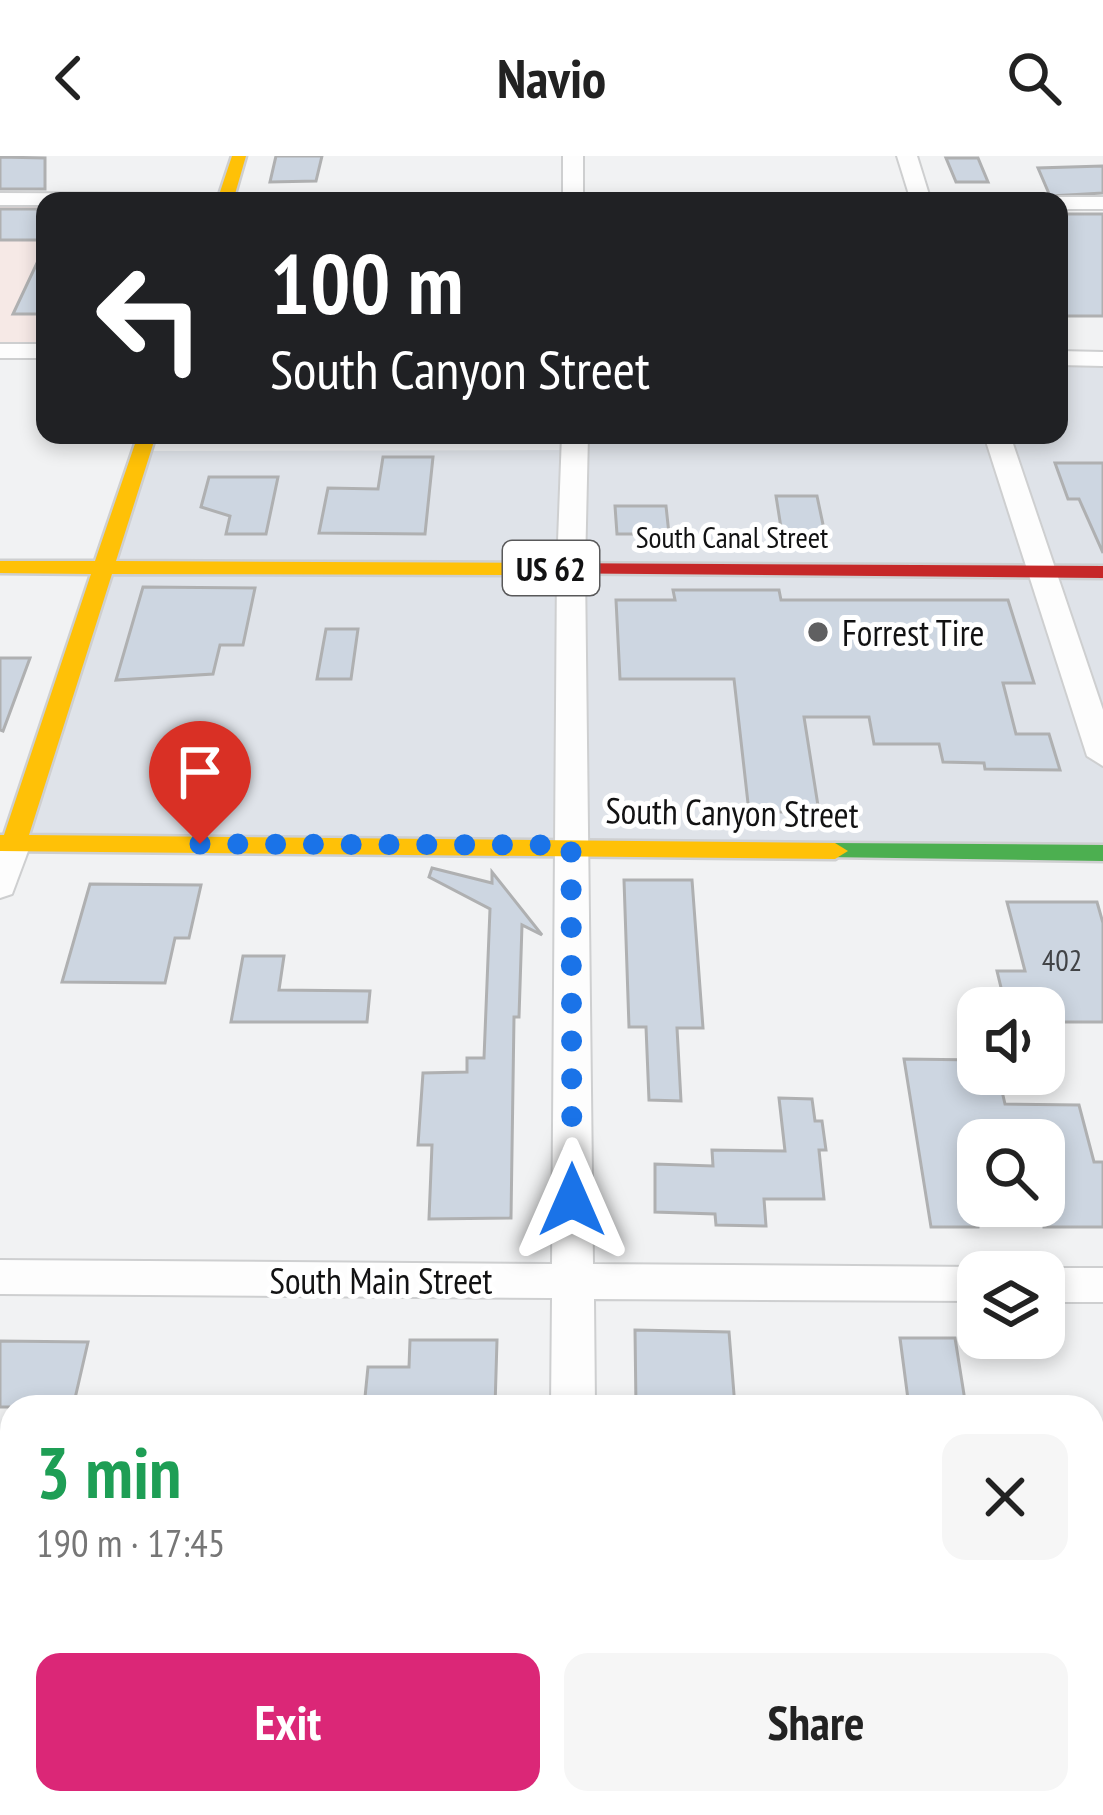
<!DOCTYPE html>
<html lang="en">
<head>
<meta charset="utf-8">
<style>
	:root { --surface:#fff; --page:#f6f6f6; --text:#222; --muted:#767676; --accent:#db2777 }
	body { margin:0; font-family:"PT Sans Narrow",sans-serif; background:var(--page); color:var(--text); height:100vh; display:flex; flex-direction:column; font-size:45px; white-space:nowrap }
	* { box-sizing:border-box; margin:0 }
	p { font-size:39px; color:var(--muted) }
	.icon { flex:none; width:66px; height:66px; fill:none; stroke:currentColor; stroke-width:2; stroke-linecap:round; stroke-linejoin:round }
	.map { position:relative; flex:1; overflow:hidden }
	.sheet { position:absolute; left:0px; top:1239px; width:1104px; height:420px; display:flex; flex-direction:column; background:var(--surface); border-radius:36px 36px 0 0; box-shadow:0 6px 18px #0003 }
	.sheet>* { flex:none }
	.guide { position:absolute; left:36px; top:36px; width:1032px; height:252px; border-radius:24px; box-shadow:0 6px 18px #0003; background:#202124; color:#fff; overflow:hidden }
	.fabs { position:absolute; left:957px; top:831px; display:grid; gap:24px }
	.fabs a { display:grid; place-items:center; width:108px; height:108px; border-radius:24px; background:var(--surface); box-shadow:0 6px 18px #0003; font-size:60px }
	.pin { position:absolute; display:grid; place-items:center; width:102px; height:102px; color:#fff; margin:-123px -51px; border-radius:50% 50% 50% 0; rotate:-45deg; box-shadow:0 0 12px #0007 }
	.pin .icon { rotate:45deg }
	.me { position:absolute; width:132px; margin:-66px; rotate:0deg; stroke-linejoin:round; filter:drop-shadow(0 0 9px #0008) }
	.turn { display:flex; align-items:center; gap:42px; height:252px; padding:0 36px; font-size:54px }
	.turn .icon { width:156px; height:156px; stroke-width:2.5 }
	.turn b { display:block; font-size:84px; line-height:102px }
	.round { display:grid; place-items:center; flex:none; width:126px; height:126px; border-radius:24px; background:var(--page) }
	.head { display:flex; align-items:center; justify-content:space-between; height:204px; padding:0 36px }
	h1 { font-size:72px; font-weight:700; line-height:90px; color:#1e9e55 }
	.button { display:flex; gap:24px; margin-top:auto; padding:24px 36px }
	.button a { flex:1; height:138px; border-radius:24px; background:var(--accent); color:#fff; font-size:48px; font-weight:700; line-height:138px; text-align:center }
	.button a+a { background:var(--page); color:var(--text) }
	header { display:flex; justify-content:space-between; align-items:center; height:156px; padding:0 36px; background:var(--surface); font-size:54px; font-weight:700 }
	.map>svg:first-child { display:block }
	.built { fill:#dfe3e9 }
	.education { fill:#f6e9e6 }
	.building { fill:#cdd6e1; stroke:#afb0b1; stroke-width:3 }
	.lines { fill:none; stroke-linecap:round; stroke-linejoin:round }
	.street-casing { stroke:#cecfd0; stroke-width:4 }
	.fast-casing { stroke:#cecfd0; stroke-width:5 }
	.slow-casing { stroke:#cecfd0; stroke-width:5 }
	.jam-casing { stroke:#cecfd0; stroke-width:5 }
	.street { fill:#fdfdfd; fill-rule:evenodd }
	.fast { fill:#4caf50; fill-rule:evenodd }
	.slow { fill:#ffc107; fill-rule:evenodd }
	.jam { fill:#c62828; fill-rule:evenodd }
	.route { stroke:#1a73e8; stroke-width:21; stroke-dasharray:0 37.8 }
	.poi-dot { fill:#606061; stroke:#fff; stroke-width:4.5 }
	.labels { text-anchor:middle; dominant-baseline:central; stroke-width:10; stroke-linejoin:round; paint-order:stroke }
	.far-street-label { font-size:30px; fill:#121213; stroke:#fff }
	.number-label { font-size:30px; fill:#414346 }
	.shield { fill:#fff; stroke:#59595a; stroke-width:3 }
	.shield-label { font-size:33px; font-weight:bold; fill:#121213 }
	.poi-label { font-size:36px; fill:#121213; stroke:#fff; text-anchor:start }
	.street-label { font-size:36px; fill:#121213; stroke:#fff }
</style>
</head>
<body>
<header><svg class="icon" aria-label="back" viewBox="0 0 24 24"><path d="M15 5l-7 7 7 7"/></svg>Navio<svg class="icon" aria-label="search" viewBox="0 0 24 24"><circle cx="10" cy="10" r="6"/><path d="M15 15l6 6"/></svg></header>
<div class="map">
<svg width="1103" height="1659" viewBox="0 0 1103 1659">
	<rect width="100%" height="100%" fill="#f1f2f3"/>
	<path class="built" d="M1059 202 1103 203V697L14 687 142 295 575 294V279H1059Z"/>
	<path class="education" d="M0 43 225 45H45V195H0Z"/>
	<g class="building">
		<path d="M276 0H322L316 25 270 26Z"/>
		<path d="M0 1 45 2V33H0Z"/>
		<path d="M946 2H978L988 26H956Z"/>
		<path d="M1103 10V37L1050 40 1038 12Z"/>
		<rect x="0" y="53" width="45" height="31"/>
		<rect x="1059" y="58" width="44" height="102"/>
		<path d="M45 90V158H13Z"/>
		<path d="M383 301H433L425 378 319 377 328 332 378 333Z"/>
		<path d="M1055 307H1103V397L1079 343H1068Z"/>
		<path d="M209 321H278L266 378H226L230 360 201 351Z"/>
		<path d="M776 340H817L825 378H782Z"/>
		<path d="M615 350H666L669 378H617Z"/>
		<path d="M143 431 255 432 243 489H220L213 518 116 524Z"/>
		<path d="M673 434H779L781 444H1008L1034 527H1003L1016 578H1049L1060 614 985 613 984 607 943 606 939 588H874L869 561H804L819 656H749L734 523H620L616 444H675Z"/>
		<path d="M326 473H358L351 523H317Z"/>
		<path d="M0 502H30L3 575 0 574Z"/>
		<path d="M432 712 492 727V716L542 779 522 769 519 861H514L511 1062 429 1063 432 989H418L423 917 467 916V902H484L490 753 429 721Z"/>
		<path d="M624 724H692L703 872H677L681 945 649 944 646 871H629Z"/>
		<path d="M90 728 201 729 189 782H175L165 827 62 826Z"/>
		<path d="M1007 746H1097L1103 767V866H1044V852H1006L997 815H1025Z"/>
		<path d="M243 800H284L279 834 370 835 367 866H231Z"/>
		<path d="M904 903 978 904V918H998L1005 948 1079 949 1094 1006H1103V1071H1044V984H978V1071H931Z"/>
		<path d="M779 942 812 943 815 965H822L826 994H819L824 1043H764L766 1070 716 1069 715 1058 655 1056V1008L713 1010 712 994 785 995Z"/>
		<path d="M635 1174 729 1176 735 1251H636Z"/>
		<path d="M900 1182H955L966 1251H909Z"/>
		<path d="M410 1184H497L495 1251H364L368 1211H409Z"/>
		<path d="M0 1185 88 1186 73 1251H0Z"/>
	</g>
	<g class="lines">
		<g class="street-casing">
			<g id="street">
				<rect x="563" y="0" width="20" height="45"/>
				<path d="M897 0H917L931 45H911Z"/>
				<path d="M0 37 440 39 450 45H45V49H0Z"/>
				<path d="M1059 41H1103V53H1059V45H1050Z"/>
				<rect x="0" y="188" width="45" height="14"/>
				<path d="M1059 195 1103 196V210L1059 209Z"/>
				<path d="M562 279H588L585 412 593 1108 978 1111 993 1116H978V1145L594 1143 595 1251H551L552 1142 0 1138V1104L552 1108 557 412Z"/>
				<path d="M984 279H1010L1103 554V610L1087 600Z"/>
				<path d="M14 676 26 679 31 687 12 738 0 742V683Z"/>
				<path d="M1044 1112H1103V1146H1044V1116H1031Z"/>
			</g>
		</g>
		<g class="fast-casing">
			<path id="fast" d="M835 687 1103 689V705L826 701 822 695Z"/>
		</g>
		<g class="slow-casing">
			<g id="slow">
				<path d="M232 0H246L233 45H217Z"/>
				<path d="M138 279H156L116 405 537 407 547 413 537 419 112 418 29 679 835 687 848 695 835 703 0 695V679H4L91 418 0 417V405H95Z"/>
			</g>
		</g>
		<g class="jam-casing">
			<path id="jam" d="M537 407 1103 410V422L530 417 527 413Z"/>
		</g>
		<use href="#street" class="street"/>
		<use href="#fast" class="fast"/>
		<use href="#slow" class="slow"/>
		<use href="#jam" class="jam"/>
	</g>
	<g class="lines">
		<path class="route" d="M200 688 571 689 572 1044"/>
	</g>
	<circle class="poi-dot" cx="818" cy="476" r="12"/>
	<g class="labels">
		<g class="far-street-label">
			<text x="732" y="380">South Canal Street</text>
		</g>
		<g class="number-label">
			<text x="1062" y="803">402</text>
		</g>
		<rect class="shield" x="503" y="385" width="96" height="54" rx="9"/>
		<g class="shield-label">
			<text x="551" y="412">US 62</text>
		</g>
		<g class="poi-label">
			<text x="842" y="476">Forrest Tire</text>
		</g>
		<g class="street-label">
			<text transform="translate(732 656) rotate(1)">South Canyon Street</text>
			<text x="381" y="1124">South Main Street</text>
		</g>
	</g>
</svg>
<div class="fabs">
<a><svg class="icon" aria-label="sound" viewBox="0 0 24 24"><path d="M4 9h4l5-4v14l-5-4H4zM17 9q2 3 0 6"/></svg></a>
<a><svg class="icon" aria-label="search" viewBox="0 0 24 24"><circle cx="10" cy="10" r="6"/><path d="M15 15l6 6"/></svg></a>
<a><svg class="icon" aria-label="layers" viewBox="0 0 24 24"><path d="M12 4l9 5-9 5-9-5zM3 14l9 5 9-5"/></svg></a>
</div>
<div class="pin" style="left:200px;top:688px;background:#d93025"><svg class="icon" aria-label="arrive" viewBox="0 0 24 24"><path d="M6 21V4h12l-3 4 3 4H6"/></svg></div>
<svg class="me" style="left:572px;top:1044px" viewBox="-20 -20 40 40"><path d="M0-17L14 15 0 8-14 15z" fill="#1a73e8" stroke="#fff" stroke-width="4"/></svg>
<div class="guide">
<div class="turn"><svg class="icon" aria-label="left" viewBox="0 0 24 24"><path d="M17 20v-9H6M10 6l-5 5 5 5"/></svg><div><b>100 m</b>South Canyon Street</div></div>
</div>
<section class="sheet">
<div class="head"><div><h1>3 min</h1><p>190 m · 17:45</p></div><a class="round"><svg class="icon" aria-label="close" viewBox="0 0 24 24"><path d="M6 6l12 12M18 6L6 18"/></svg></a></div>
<div class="button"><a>Exit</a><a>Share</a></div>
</section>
</div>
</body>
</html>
